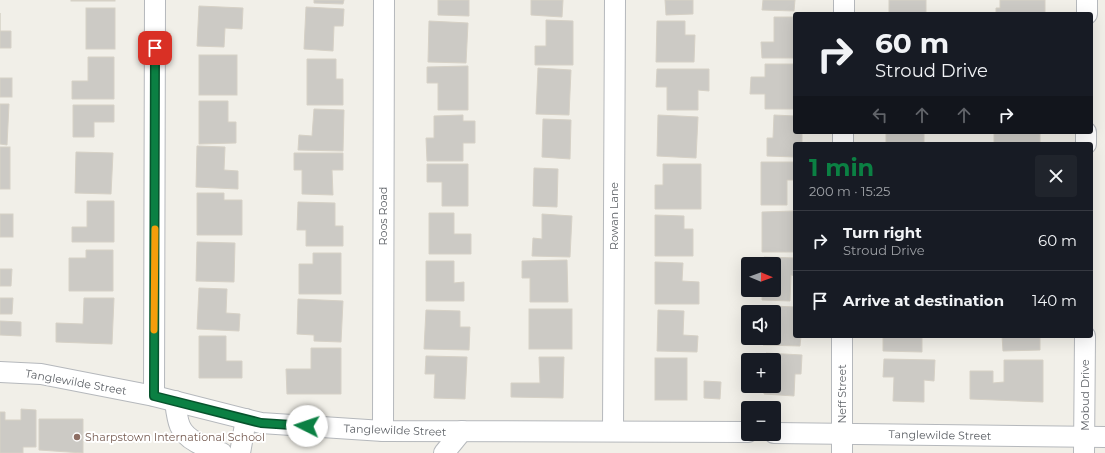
<!DOCTYPE html>
<html lang="en">
<head>
<meta charset="utf-8">
<style>
	:root { --surface:#171b24; --page:#20242c; --text:#f1f3f6; --muted:#9ea1a6; --line:#363941; --accent:#0b8043 }
	body { margin:0; font-family:Montserrat,sans-serif; background:var(--page); color:var(--text); height:100vh; display:flex; flex-direction:column; font-size:15px; white-space:nowrap }
	* { box-sizing:border-box; margin:0 }
	p { font-size:13px; color:var(--muted) }
	.icon { flex:none; width:22px; height:22px; fill:none; stroke:currentColor; stroke-width:2; stroke-linecap:round; stroke-linejoin:round }
	.map { position:relative; flex:1; overflow:hidden }
	.details { position:absolute; left:793px; top:142px; width:300px; height:196px; display:flex; flex-direction:column; background:var(--surface); border-radius:4px; box-shadow:0 4px 16px #0002 }
	.details>* { flex:none }
	.top-card { position:absolute; left:793px; top:12px; width:300px; height:122px; border-radius:4px; box-shadow:0 4px 16px #0002; background:#171b24; color:var(--text); overflow:hidden }
	.needle { width:26px; rotate:91deg }
	.buttons { position:absolute; left:741px; top:257px; display:grid; gap:8px }
	.buttons a { display:grid; place-items:center; width:40px; height:40px; border-radius:4px; background:var(--surface); box-shadow:0 4px 16px #0002; font-size:20px }
	.pin { position:absolute; display:grid; place-items:center; width:34px; height:34px; color:#fff; margin:-17px; border-radius:8px; box-shadow:0 2px 6px #0006 }
	.me { position:absolute; width:44px; margin:-22px; rotate:274deg; stroke-linejoin:round; filter:drop-shadow(0 0 3px #0008) }
	.turn { display:flex; align-items:center; gap:14px; height:84px; padding:0 16px; font-size:18px }
	.turn .icon { width:52px; height:52px; stroke-width:2.5 }
	.turn b { display:block; font-size:28px; line-height:34px }
	.lanes { display:flex; align-items:center; height:38px; padding:0 16px; background:#0003; justify-content:center; gap:20px; direction:ltr }
	.lanes .off { opacity:.35 }
	.round { display:grid; place-items:center; flex:none; width:42px; height:42px; border-radius:4px; background:var(--page) }
	.overview { display:flex; align-items:center; justify-content:space-between; height:68px; padding:0 16px }
	h1 { font-size:24px; font-weight:700; line-height:30px; color:var(--accent) }
	ul { padding:0; list-style:none }
	li { display:flex; align-items:center; gap:12px; height:60px; padding:0 16px; border-top:1px solid var(--line) }
	li div { flex:1 }
	li b { display:block; font-size:15px }
	li em { font-style:normal }
	.map>svg:first-child { display:block }
	.building { fill:#cccac5; stroke:#d6d1c6 }
	.lines { fill:none; stroke-linecap:round; stroke-linejoin:round }
	.minor-casing { stroke:#b5b8bc; stroke-width:22 }
	.minor { stroke:#fff; stroke-width:20 }
	.route-casing { stroke:#07532c; stroke-width:10 }
	.route { stroke:#0b8043; stroke-width:7 }
	.slow { stroke:#f59e0b; stroke-width:7 }
	.education-dot { fill:#8d6e63; stroke:#fff; stroke-width:1.5 }
	.labels { text-anchor:middle; dominant-baseline:central; stroke-width:4; stroke-linejoin:round; paint-order:stroke }
	.street-label { font-size:11px; fill:#5f6368; stroke:#fff }
	.education-label { font-size:11px; fill:#785e54; stroke:#fff; text-anchor:start }
</style>
</head>
<body>
<div class="map">
<svg width="1105" height="453" viewBox="0 0 1105 453">
	<rect width="100%" height="100%" fill="#f1efe8"/>
	<g class="building">
		<rect x="71" y="0" width="44" height="1"/>
		<path d="M314 0H344L343 4 314 3Z"/>
		<path d="M438 0H469V16L438 15Z"/>
		<path d="M531 0H563L562 17 531 15Z"/>
		<path d="M665 0H693V14L666 15Z"/>
		<path d="M763 0H795L794 11 762 10Z"/>
		<rect x="889" y="0" width="37" height="14"/>
		<path d="M1000 0H1045V14H996V8H1000Z"/>
		<path d="M199 6 243 8 242 29 225 28 224 47 197 46Z"/>
		<path d="M306 7 344 9 343 26H334L333 51 304 49Z"/>
		<rect x="86" y="8" width="29" height="41"/>
		<path d="M0 13V31H11V48H0Z"/>
		<path d="M774 17H795V58H762L761 42H774Z"/>
		<path d="M546 20 573 21V65H535V46H546Z"/>
		<path d="M429 21 468 23 466 63 428 62Z"/>
		<path d="M657 21H685V35H695L694 62H656Z"/>
		<rect x="199" y="55" width="38" height="40"/>
		<path d="M88 57H114V99H72V81H88Z"/>
		<path d="M307 59H336V79H343V105H307Z"/>
		<path d="M765 64H795V109H765V94H750L751 77H765Z"/>
		<path d="M468 66V110H438V83H427V67Z"/>
		<path d="M538 68 571 70 569 115 536 114Z"/>
		<path d="M657 69H709V91L698 90V110H667V87H656Z"/>
		<rect x="0" y="78" width="12" height="19"/>
		<path d="M199 101H228V122H236V143L199 144Z"/>
		<path d="M0 104H9L7 145 0 144Z"/>
		<path d="M73 105H114V122H94V137H73Z"/>
		<path d="M314 109 344 110 343 151 298 150 299 135 312 136Z"/>
		<path d="M463 115V121H475V143H463V161H427L426 138H434V116Z"/>
		<path d="M658 115 698 117 696 158 657 156Z"/>
		<path d="M774 115 795 116V132H802V144H795V157L767 156V138H773Z"/>
		<path d="M543 119 571 120 570 159 542 157Z"/>
		<rect x="886" y="132" width="38" height="12"/>
		<path d="M994 132H1040V143L994 144Z"/>
		<path d="M197 146 225 147 224 170 238 171V189L196 187Z"/>
		<rect x="0" y="147" width="10" height="42"/>
		<path d="M76 152 113 153 111 194 75 193Z"/>
		<path d="M294 153H343V170H332L333 195 302 194V170H294Z"/>
		<path d="M761 162H795V180H787V205H761Z"/>
		<path d="M427 164H468V206H442V182H427Z"/>
		<path d="M663 164H701V209H655V185H663Z"/>
		<path d="M534 168 558 169 557 207 533 206Z"/>
		<path d="M197 193H224V200H242V235H197Z"/>
		<path d="M87 201H114V242H72V227H87Z"/>
		<path d="M298 202 335 203V226H343V246H306V230H297Z"/>
		<path d="M795 211V252H762V212Z"/>
		<path d="M429 213H454V234H471V254H429Z"/>
		<rect x="0" y="214" width="13" height="23"/>
		<path d="M542 214 572 216 570 257 532 256 533 238 542 239Z"/>
		<path d="M655 215 684 216V229H693V256H655Z"/>
		<path d="M197 242 235 243 234 282 196 281Z"/>
		<path d="M86 250H113V291H69V258H86Z"/>
		<path d="M313 253H341V294H299V264H313Z"/>
		<path d="M764 257 795 258V276L791 275 790 301 762 300V290H774V264H764Z"/>
		<path d="M567 260 568 302H530V278H522V261Z"/>
		<path d="M426 261H454V283L464 282V301H426Z"/>
		<path d="M655 262 683 263 682 281 699 282V304H655Z"/>
		<path d="M0 269H12L11 286H0Z"/>
		<path d="M199 288 227 289 226 313 240 314 239 331 197 329Z"/>
		<path d="M0 298H13L12 314H0Z"/>
		<path d="M84 298H114L112 344 56 342V323L83 324Z"/>
		<path d="M298 299 343 301 341 342 314 341V335L297 334Z"/>
		<path d="M773 306 795 307V336H801L800 346 763 345 764 338H774Z"/>
		<rect x="529" y="309" width="43" height="40"/>
		<path d="M426 310 460 311V327H470L469 350 424 349Z"/>
		<path d="M658 310 684 311 683 335 698 336 697 352 657 351Z"/>
		<path d="M0 321 21 322V336L0 335Z"/>
		<path d="M199 336H226V361H242V378H199Z"/>
		<path d="M883 336H922V352L883 351Z"/>
		<path d="M1002 336H1040V350L1003 351Z"/>
		<path d="M311 348H341V394H287L286 369H311Z"/>
		<path d="M766 353 802 355 801 374H795L794 396 764 394V386H774V360H766Z"/>
		<path d="M426 356 467 357 465 399 434 398 435 374H425Z"/>
		<path d="M539 357H564L563 398 511 397V383H540Z"/>
		<rect x="655" y="358" width="32" height="42"/>
		<path d="M884 359 935 360 934 381 924 380V402L893 401 894 377H883Z"/>
		<path d="M1004 360H1043V402L970 399V371H993V383L1004 382Z"/>
		<path d="M704 381 721 382 720 399 704 398Z"/>
		<path d="M21 409 36 410V447H23V453H0V412H5V420H21Z"/>
		<path d="M39 419H83V453L39 450Z"/>
	</g>
	<g class="lines">
		<g class="minor-casing">
			<g id="minor">
				<path d="M844 14V0"/>
				<path d="M1087 14V0"/>
				<path d="M843 144V132"/>
				<path d="M1086 144V132"/>
				<path d="M0 372 41 374 154 396 261 423 383 431 748 432"/>
				<path d="M154 396 155 0"/>
				<path d="M175 401C176 409 177 419 180 426 186 441 208 448 222 453"/>
				<path d="M383 431 384 0"/>
				<path d="M613 431 615 0"/>
				<path d="M774 433 1105 437"/>
				<path d="M240 453 246 419"/>
				<path d="M444 453 462 431"/>
				<path d="M842 453V336"/>
				<path d="M1084 453 1085 336"/>
			</g>
		</g>
		<use href="#minor" class="minor"/>
	</g>
	<g class="lines">
		<g class="route-casing">
			<path id="route" d="M155 48 154 396 261 423 307 426"/>
		</g>
		<use href="#route" class="route"/>
		<path class="slow" d="M154 330 155 229"/>
	</g>
	<circle class="education-dot" cx="77" cy="437" r="4"/>
	<g class="labels">
		<g class="street-label">
			<text transform="translate(383 216) rotate(-90)">Roos Road</text>
			<text transform="translate(614 216) rotate(-90)">Rowan Lane</text>
			<text transform="translate(76 382) rotate(10)">Tanglewilde Street</text>
			<text transform="translate(842 394) rotate(-90)">Neff Street</text>
			<text transform="translate(1085 395) rotate(-90)">Mobud Drive</text>
			<text transform="translate(395 430) rotate(2)">Tanglewilde Street</text>
			<text transform="translate(940 435) rotate(1)">Tanglewilde Street</text>
		</g>
		<g class="education-label">
			<text x="85" y="437">Sharpstown International School</text>
		</g>
	</g>
</svg>
<div class="buttons">
<a><svg class="needle" viewBox="-14 -14 28 28"><path d="M0-13l5 13h-10z" fill="#e53935"/><path d="M0 13l5-13h-10z" fill="#9ea1a6"/></svg></a>
<a><svg class="icon" aria-label="sound" viewBox="0 0 24 24"><path d="M4 9h4l5-4v14l-5-4H4zM17 9q2 3 0 6"/></svg></a>
<a>+</a>
<a>−</a>
</div>
<div class="pin" style="left:155px;top:48px;background:#d93025"><svg class="icon" aria-label="arrive" viewBox="0 0 24 24"><path d="M6 21V4h12l-3 4 3 4H6"/></svg></div>
<svg class="me" style="left:307px;top:426px" viewBox="-20 -20 40 40"><circle r="19" fill="#fff"/><path d="M0-13L10 11 0 6-10 11z" fill="#0b8043"/></svg>
<div class="top-card">
<div class="turn"><svg class="icon" aria-label="right" viewBox="0 0 24 24"><path d="M7 20v-9h11M14 6l5 5-5 5"/></svg><div><b>60 m</b>Stroud Drive</div></div>
<div class="lanes"><svg class="icon off" aria-label="left" viewBox="0 0 24 24"><path d="M17 20v-9H6M10 6l-5 5 5 5"/></svg><svg class="icon off" aria-label="ahead" viewBox="0 0 24 24"><path d="M12 20V5M6 11l6-6 6 6"/></svg><svg class="icon off" aria-label="ahead" viewBox="0 0 24 24"><path d="M12 20V5M6 11l6-6 6 6"/></svg><svg class="icon" aria-label="right" viewBox="0 0 24 24"><path d="M7 20v-9h11M14 6l5 5-5 5"/></svg></div>
</div>
<section class="details">
<div class="overview"><div><h1>1 min</h1><p>200 m · 15:25</p></div><a class="round"><svg class="icon" aria-label="close" viewBox="0 0 24 24"><path d="M6 6l12 12M18 6L6 18"/></svg></a></div>
<ul>
<li><svg class="icon" aria-label="right" viewBox="0 0 24 24"><path d="M7 20v-9h11M14 6l5 5-5 5"/></svg><div><b>Turn right</b><p>Stroud Drive</p></div><em>60 m</em></li>
<li><svg class="icon" aria-label="arrive" viewBox="0 0 24 24"><path d="M6 21V4h12l-3 4 3 4H6"/></svg><div><b>Arrive at destination</b></div><em>140 m</em></li>
</ul>
</section>
</div>
</body>
</html>
